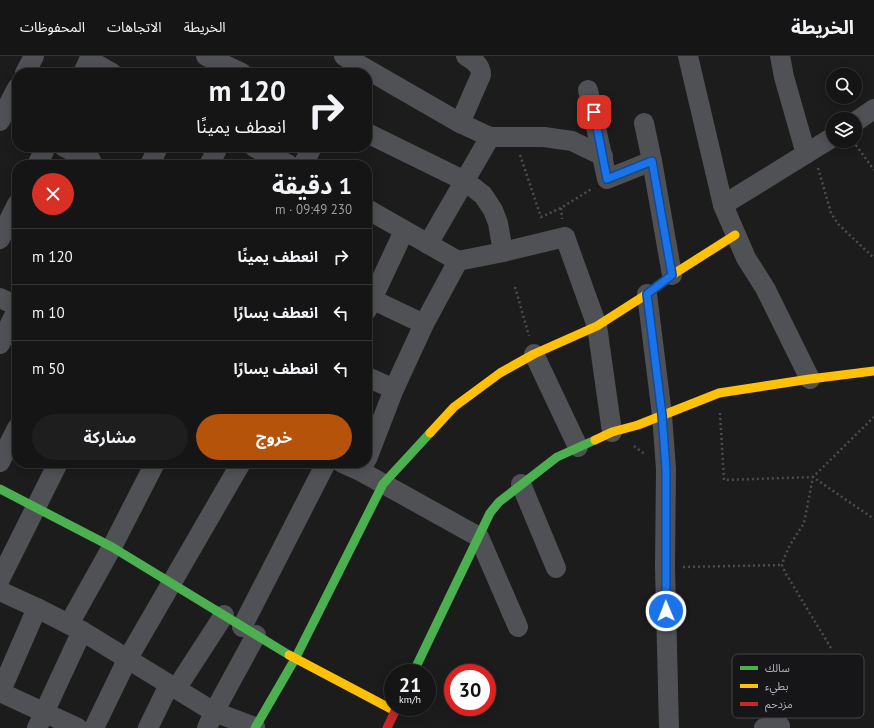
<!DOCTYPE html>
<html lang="ar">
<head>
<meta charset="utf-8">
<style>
	:root { --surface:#151515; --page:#1e1e1e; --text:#f1f3f6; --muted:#9d9fa0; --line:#343434; --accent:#b45309 }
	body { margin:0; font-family:"PT Sans","Noto Sans Arabic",sans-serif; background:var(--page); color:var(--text); direction:rtl; height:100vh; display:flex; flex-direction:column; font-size:15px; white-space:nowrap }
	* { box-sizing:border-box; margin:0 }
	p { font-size:13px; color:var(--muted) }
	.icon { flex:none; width:22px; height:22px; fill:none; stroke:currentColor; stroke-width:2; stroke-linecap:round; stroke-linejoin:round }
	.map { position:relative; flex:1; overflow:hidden; direction:ltr }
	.drawer { position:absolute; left:12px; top:104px; width:360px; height:308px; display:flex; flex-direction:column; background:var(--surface); border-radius:16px; box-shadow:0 2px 10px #0003,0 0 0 1px var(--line); direction:rtl }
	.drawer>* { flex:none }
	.top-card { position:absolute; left:12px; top:12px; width:360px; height:84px; border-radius:16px; box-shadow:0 2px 10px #0003,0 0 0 1px var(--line); direction:rtl; background:#151515; color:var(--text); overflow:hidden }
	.buttons { position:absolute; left:826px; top:12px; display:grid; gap:8px }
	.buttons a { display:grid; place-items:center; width:36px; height:36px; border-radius:50%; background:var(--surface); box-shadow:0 2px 10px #0003,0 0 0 1px var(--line); font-size:20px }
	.speed { position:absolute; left:384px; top:608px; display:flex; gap:8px; font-size:20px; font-weight:700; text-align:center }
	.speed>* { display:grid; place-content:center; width:52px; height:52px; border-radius:50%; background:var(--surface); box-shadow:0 2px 10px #0003,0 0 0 1px var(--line); line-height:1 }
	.speed small { font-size:10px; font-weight:400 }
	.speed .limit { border:6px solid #d22; background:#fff; color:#111 }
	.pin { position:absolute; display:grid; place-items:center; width:34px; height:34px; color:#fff; margin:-17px; border-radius:8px; box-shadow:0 2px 6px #0006 }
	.me { position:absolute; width:44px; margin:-22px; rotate:359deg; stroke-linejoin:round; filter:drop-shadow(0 0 3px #0008) }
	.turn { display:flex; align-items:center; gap:14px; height:84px; padding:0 20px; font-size:18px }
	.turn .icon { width:52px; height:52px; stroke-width:2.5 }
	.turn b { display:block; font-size:28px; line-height:34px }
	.round { display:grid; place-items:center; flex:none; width:42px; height:42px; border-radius:21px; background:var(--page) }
	.head { display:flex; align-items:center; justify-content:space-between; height:68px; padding:0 20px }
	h1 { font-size:24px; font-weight:700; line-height:30px }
	.action { display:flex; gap:8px; margin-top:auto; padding:8px 20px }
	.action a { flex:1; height:46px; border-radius:24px; background:var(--accent); color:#fff; font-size:16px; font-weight:700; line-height:46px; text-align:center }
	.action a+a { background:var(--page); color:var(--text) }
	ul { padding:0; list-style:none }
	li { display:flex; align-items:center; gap:12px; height:56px; padding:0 20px; border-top:1px solid var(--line) }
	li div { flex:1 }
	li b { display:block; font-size:15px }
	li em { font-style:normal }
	header { display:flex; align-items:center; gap:24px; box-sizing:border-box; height:56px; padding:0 20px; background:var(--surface); border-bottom:1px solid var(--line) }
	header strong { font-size:19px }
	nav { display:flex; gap:22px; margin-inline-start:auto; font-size:14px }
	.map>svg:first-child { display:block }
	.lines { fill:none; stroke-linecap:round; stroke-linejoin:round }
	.path { stroke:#4c4d50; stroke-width:2.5; stroke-dasharray:2 3; stroke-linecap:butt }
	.street { stroke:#505155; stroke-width:20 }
	.fast { stroke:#4caf50; stroke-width:9 }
	.slow { stroke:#ffc107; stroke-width:9 }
	.jam { stroke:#c62828; stroke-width:9 }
	.route-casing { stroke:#114b97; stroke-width:10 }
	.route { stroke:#1a73e8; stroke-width:7 }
	.key { fill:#161618; stroke:#444549; stroke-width:1 }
	.key-label { font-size:11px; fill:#aeb2bc }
</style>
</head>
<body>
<header>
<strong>الخريطة</strong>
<nav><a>الخريطة</a><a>الاتجاهات</a><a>المحفوظات</a></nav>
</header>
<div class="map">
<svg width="874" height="672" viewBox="0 0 874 672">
	<rect width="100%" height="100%" fill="#1c1c1c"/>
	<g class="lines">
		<g class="path">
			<path d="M853 85 874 114"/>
			<path d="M520 99 541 161 561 152 593 132"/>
			<path d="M818 112 831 157 838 168 874 202"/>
			<path d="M561 152 562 163"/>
			<path d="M515 231 529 280"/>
			<path d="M720 357 724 424 813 421 874 463"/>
			<path d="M634 390 646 399"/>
			<path d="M683 511 782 509"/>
			<path d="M831 592 786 518 782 509 784 502 790 489 804 467 813 421 874 361"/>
		</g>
		<g class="street">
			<path d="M206 0 242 17"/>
			<path d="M344 0 460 67 490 81H544L572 85 603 100"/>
			<path d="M688 0 723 149 746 202 765 232 810 323"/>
			<path d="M780 0 784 21 806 98"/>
			<path d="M25 17 34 0"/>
			<path d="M83 17 89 4 112 17"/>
			<path d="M588 34 607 123 652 105"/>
			<path d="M0 65 17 32"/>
			<path d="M855 66 874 53"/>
			<path d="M460 67 481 19C481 9 474 5 466 0"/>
			<path d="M644 67 652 105 672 219"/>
			<path d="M367 77 465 125 483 139 493 154 498 167 503 196"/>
			<path d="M64 91 91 104"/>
			<path d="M254 91 289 109"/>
			<path d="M37 109 46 91"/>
			<path d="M150 109 158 91"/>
			<path d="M209 109 218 91"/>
			<path d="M303 109 312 91"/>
			<path d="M723 149 833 81"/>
			<path d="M367 153 458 205 424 268 394 333 367 403"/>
			<path d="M0 183 17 148"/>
			<path d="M428 188 490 81"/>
			<path d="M458 205 503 196 565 181 597 270 612 376"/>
			<path d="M647 238 662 359 666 413 665 511 669 672"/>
			<path d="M367 241 424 268"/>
			<path d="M0 242 17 250"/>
			<path d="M367 254 404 175"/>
			<path d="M0 288 17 254"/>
			<path d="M534 298 578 391"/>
			<path d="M367 321 394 333"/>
			<path d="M0 406 17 372"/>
			<path d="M342 407 362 416 479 481 518 571"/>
			<path d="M521 428 556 512"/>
			<path d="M0 523 58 407"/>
			<path d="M0 535 37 552 82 575 214 656 255 671"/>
			<path d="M69 568 112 491 155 407"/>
			<path d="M242 571 326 407"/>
			<path d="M176 633 224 559"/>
			<path d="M0 636 78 672"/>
			<path d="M0 637 37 552"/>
			<path d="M37 672 82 575"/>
			<path d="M94 672 127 604 241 407"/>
			<path d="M148 672 169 629"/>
			<path d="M207 672 214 656 256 579"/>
			<path d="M764 672 780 670"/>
		</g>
		<g class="fast">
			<path d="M0 433 112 491 289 599"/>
			<path d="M413 617 490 457 499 446 557 401 595 384"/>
			<path d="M255 672 295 603 383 428 430 377"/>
		</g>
		<g class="slow">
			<path d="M430 377 454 351 500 317 534 298 597 270 647 238 672 219 735 179"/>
			<path d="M595 384 612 376 638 369 719 337 810 323 874 315"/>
			<path d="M289 599 395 655"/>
		</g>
		<path class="jam" d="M387 672 397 651"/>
	</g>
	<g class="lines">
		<g class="route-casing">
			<path id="route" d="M594 56 607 123 652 105 672 219 647 238 662 359 666 413V555"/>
		</g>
		<use href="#route" class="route"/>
	</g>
	<rect x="732" y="598" width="132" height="64" rx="6" class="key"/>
	<rect x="740" y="610" width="18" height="4" fill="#4caf50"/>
	<rect x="740" y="628" width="18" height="4" fill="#ffc107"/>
	<rect x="740" y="646" width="18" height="4" fill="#c62828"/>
	<g class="key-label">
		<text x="765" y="616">سالك</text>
		<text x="765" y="634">بطيء</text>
		<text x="765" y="652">مزدحم</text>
	</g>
</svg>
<div class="buttons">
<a><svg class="icon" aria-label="search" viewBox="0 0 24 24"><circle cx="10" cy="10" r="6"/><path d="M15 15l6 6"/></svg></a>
<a><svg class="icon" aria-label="layers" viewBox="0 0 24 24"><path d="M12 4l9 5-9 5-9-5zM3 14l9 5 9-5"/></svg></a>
</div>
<div class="speed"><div>21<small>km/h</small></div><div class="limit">30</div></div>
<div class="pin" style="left:594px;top:56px;background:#d93025"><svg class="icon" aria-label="arrive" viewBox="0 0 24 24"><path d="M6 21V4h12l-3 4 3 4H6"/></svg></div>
<svg class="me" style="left:666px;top:555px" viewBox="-20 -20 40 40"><circle r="17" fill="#1a73e8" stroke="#fff" stroke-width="3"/><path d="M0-11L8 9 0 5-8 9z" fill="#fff"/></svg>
<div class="top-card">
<div class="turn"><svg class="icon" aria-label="right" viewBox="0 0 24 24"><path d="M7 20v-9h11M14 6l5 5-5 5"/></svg><div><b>120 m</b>انعطف يمينًا</div></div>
</div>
<section class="drawer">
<div class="head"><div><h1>1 دقيقة</h1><p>230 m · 09:49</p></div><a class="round" style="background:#d93025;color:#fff"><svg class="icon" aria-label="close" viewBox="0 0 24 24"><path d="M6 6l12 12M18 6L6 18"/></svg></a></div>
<ul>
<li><svg class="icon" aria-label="right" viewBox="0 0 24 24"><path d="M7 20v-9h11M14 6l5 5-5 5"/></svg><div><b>انعطف يمينًا</b></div><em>120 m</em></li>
<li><svg class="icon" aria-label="left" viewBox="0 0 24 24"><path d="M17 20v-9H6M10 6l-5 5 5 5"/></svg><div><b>انعطف يسارًا</b></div><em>10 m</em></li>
<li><svg class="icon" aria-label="left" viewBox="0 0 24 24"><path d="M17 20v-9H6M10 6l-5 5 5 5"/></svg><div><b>انعطف يسارًا</b></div><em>50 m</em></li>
</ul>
<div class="action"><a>خروج</a><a>مشاركة</a></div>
</section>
</div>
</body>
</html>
